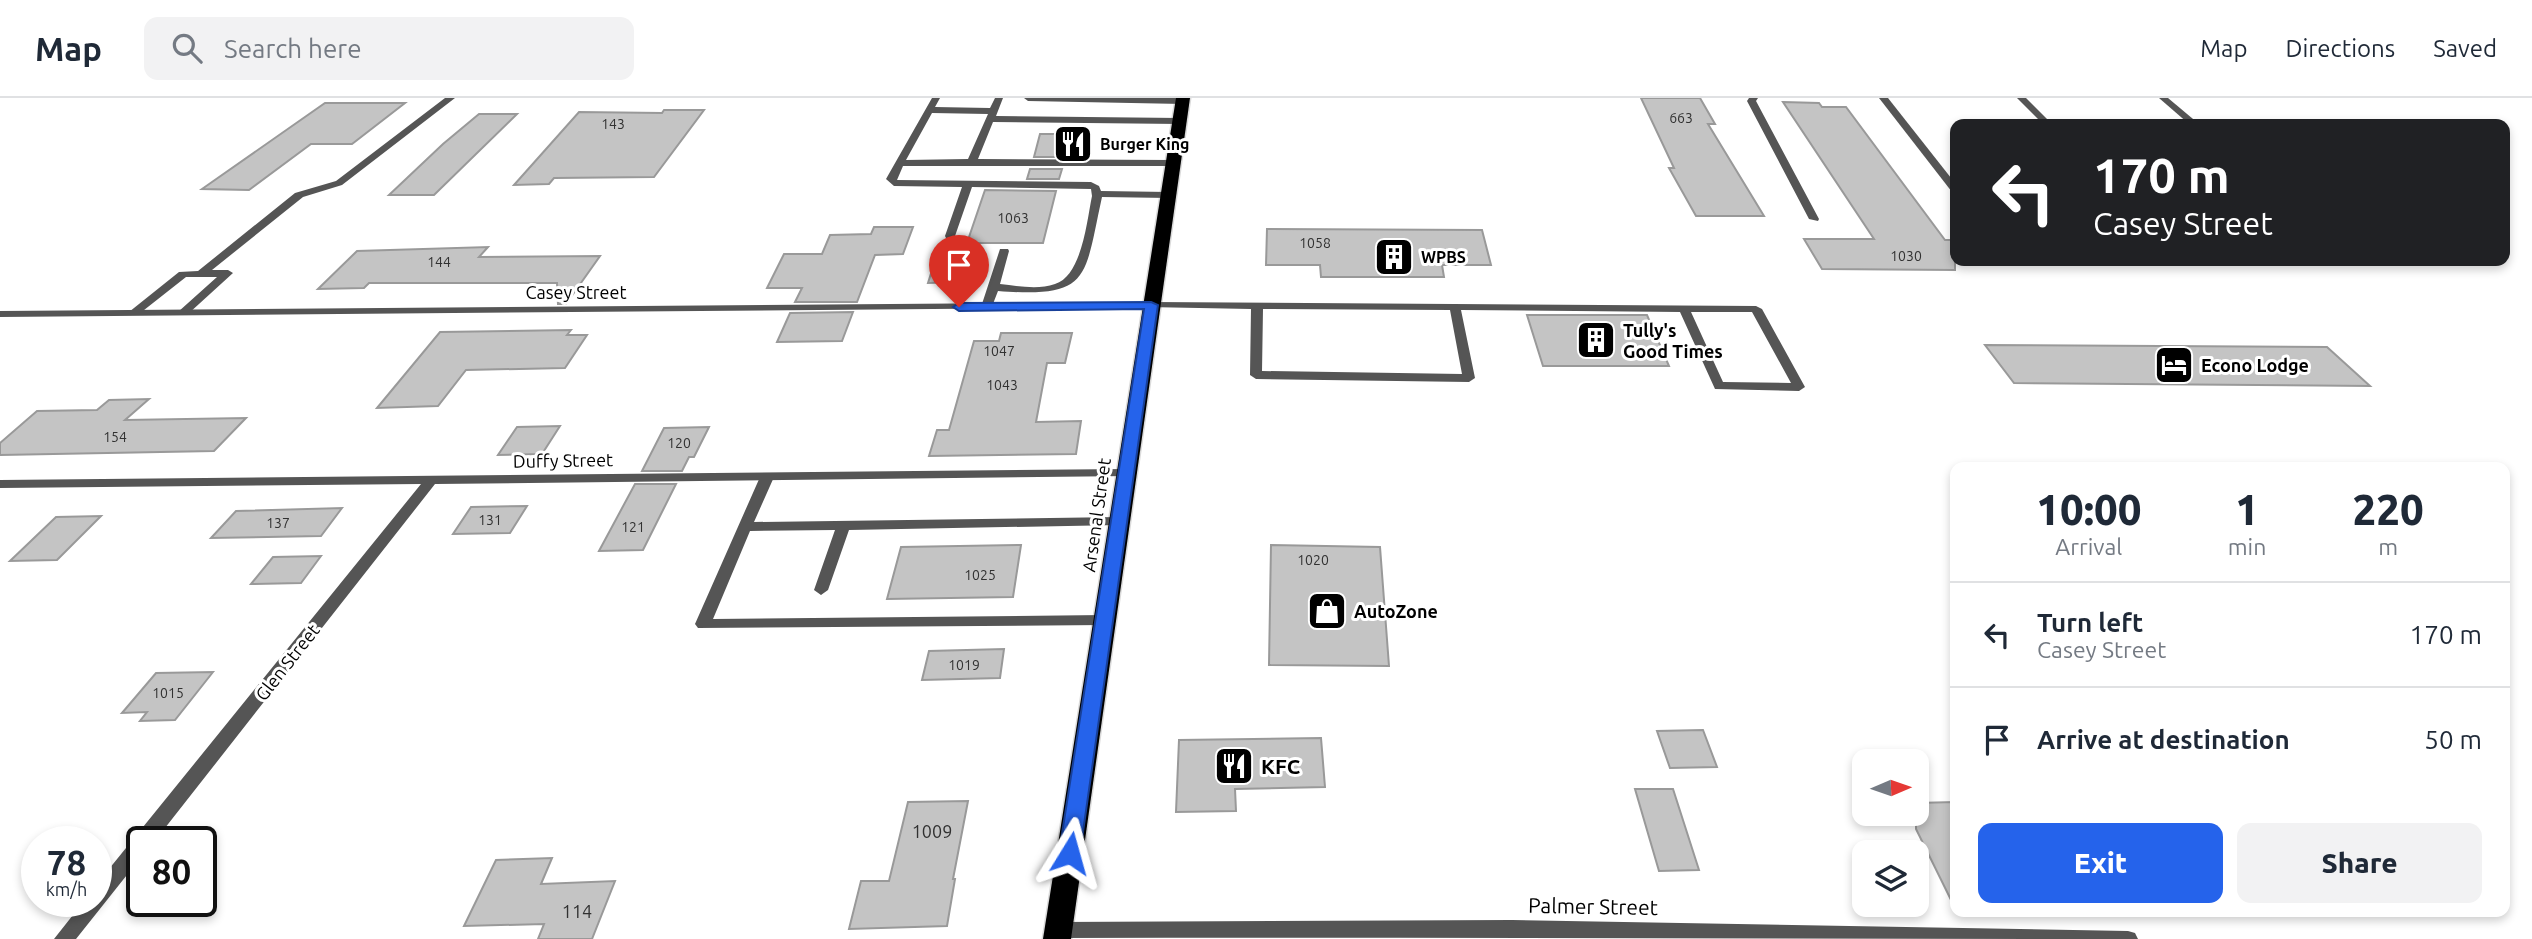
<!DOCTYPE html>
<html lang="en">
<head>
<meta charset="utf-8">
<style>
	:root { --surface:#fff; --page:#f2f2f3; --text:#1f2937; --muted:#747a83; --line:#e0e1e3; --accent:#2563eb }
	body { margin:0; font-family:Ubuntu,sans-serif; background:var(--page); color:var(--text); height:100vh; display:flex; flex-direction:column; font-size:26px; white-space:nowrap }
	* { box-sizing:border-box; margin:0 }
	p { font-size:23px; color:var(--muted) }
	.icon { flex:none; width:38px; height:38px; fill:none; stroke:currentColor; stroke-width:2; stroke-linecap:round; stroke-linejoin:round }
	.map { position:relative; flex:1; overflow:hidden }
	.panel { position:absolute; left:1950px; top:364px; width:560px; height:455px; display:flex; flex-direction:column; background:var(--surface); border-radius:14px; box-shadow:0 4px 10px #0003 }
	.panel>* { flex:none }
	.hud { position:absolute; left:1950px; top:21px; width:560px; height:147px; border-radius:14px; box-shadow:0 4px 10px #0003; background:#202124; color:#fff; overflow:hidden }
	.needle { width:46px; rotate:88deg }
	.controls { position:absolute; left:1852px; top:651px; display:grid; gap:14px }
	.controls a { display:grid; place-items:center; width:77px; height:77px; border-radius:14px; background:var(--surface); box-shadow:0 4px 10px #0003; font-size:35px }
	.speed { position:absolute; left:21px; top:728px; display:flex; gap:14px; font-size:35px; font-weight:700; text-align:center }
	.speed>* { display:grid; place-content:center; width:91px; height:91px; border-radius:50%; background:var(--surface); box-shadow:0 4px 10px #0003; line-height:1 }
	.speed small { font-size:18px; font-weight:400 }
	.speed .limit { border:4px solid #111; border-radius:10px; background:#fff; color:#111 }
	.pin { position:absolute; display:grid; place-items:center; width:60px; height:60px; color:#fff; margin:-72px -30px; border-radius:50% 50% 50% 0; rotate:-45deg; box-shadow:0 0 7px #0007 }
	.pin .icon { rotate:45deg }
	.me { position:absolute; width:77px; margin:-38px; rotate:8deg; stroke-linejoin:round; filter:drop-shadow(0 0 5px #0008) }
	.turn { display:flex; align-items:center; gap:24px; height:147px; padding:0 28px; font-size:32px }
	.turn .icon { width:91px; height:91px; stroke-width:2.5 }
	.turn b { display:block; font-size:49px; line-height:60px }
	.eta { display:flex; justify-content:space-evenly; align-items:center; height:119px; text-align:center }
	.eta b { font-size:42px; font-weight:800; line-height:49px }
	.cta { display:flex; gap:14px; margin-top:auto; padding:14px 28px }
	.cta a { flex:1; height:80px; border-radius:14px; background:var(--accent); color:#fff; font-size:28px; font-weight:800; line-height:80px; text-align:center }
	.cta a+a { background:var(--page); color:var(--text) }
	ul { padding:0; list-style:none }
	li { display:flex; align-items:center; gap:21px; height:105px; padding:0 28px; border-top:2px solid var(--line) }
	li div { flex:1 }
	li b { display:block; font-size:26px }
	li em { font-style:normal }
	header { display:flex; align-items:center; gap:42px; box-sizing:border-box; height:98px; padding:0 35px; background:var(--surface); border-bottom:2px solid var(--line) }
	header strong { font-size:33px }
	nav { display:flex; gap:38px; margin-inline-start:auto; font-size:24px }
	.search { width:490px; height:63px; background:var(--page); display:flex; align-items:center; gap:18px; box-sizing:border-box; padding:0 24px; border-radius:14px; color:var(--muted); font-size:26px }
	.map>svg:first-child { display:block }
	.building { fill:#c4c4c4; stroke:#999; stroke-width:2 }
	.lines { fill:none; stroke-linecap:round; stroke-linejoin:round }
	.highway-casing { stroke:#dbdbdb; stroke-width:3 }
	.lane { fill:#555; fill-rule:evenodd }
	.street { fill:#555; fill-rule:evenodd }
	.highway { fill:#000; fill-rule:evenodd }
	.route { fill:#2563eb; stroke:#184099; stroke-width:2 }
	.labels { text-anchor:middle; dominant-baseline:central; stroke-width:6; stroke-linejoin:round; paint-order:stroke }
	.number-label { font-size:14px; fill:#313131 }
	.far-poi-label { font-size:16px; font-weight:bold; fill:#000; stroke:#fff; text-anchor:start }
	.street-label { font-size:18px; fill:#000; stroke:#fff }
	.poi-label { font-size:18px; font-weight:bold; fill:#000; stroke:#fff; text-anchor:start }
	.near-number-label { font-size:18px; fill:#313131 }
	.near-poi-label { font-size:21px; font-weight:bold; fill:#000; stroke:#fff; text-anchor:start }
	.near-street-label { font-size:21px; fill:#000; stroke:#fff }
</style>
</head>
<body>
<header>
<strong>Map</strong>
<div class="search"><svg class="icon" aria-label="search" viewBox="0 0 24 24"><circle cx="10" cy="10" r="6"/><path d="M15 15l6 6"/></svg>Search here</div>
<nav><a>Map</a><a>Directions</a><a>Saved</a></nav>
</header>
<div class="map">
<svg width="2532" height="841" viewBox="0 0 2532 841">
	<rect width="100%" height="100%" fill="#fff"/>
	<g class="building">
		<path d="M1641 0H1700L1715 26H1708L1764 118H1696L1669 70H1674Z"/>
		<path d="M1783 4 1819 5 1822 9H1846L1945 142H1955V172L1822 171 1804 141H1874Z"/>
		<path d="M325 5H405L352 46H311L249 92 202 91Z"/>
		<path d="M664 12H704L654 79 554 80 549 86 514 87 579 14 662 15Z"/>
		<path d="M479 16H517L434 97H389L443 46Z"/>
		<path d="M1040 36H1070L1065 59H1034Z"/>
		<path d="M1030 71H1062L1059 81H1027Z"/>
		<path d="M985 92 1056 93 1043 145H967Z"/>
		<path d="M874 129H913L903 156 875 157 857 204H795L802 190H767L784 156H822L830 137 871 136Z"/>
		<path d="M1267 131 1482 132 1491 167H1442L1444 179H1321L1320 167H1266Z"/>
		<path d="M975 146 965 184 928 185 940 147Z"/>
		<path d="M488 149 479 159 600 158 566 206H558L557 185H369L364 190 318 191 357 153Z"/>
		<path d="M853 214 842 243 777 244 790 215Z"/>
		<path d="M1527 217H1647L1669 268H1543Z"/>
		<path d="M571 232 567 237H587L565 270 466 272 438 308 377 310 440 234Z"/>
		<path d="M1001 235H1072L1065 265H1047L1036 324 1081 323 1076 356 929 358 937 332H949L974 243H999Z"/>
		<path d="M1985 247 2327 249 2370 288 2014 285Z"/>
		<path d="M149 301 125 322 246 320 214 353 0 357V345L37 313 97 312 109 302Z"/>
		<path d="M560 328 542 356 498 357 517 329Z"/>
		<path d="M709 329 694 359H689L682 373H642L664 330Z"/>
		<path d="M635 386H676L643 452 599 453Z"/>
		<path d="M527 408 510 435 453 436 471 409Z"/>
		<path d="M342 410 321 438 211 440 236 413Z"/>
		<path d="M101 418 57 462 10 463 56 419Z"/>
		<path d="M1021 447 1013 499 887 501 901 449Z"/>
		<path d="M1271 447 1380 449 1389 568 1269 567Z"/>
		<path d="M321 458 301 485 251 486 273 459Z"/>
		<path d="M1004 551 1000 580 922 582 929 553Z"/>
		<path d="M213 574 175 622 140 623 147 614 122 615 156 575Z"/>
		<path d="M1703 632 1717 669 1670 670 1657 633Z"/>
		<path d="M1321 640 1325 689 1235 691 1236 713 1176 714 1179 642Z"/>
		<path d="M1635 691H1673L1699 772 1659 773Z"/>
		<path d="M968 703 953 781H955L947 828 849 831 861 783H889L908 704Z"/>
		<path d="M1955 704V810L1916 731V705Z"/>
		<path d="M552 760 541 786 615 783 592 841H538L544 826 464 828 496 762Z"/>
	</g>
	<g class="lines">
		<g class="highway-casing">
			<path id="highway" d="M1176 0H1190L1071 841H1043Z"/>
		</g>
		<g class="lane">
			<path d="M445 0H455L342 87 303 99 212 172H228L233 175 188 216 184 217 178 214 217 179H186L139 216 135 217 129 214 179 174 198 173 295 95 336 83Z"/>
			<path d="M932 0H940L935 9 990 10 995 0H1003L996 18 1180 20 1184 23 1180 26 993 24 978 61 1173 62 1178 65 1173 68H903L897 82 1091 84 1099 88 1101 93 1169 94 1174 97 1169 100 1102 99C1084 181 1091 200 998 193L991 211H983L981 209 1000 151H1008L1009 153 1000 186C1018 188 1038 192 1055 186 1082 178 1087 122 1092 98L1091 91 972 89 955 138 954 140H946L945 138 962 89 894 88 886 81ZM932 15 988 16 968 61 906 62Z"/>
			<path d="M1151 204 1756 208 1762 211 1805 289 1799 293 1715 291 1680 214 1461 212 1475 280 1469 284 1256 281 1250 277 1251 211 1147 209 1145 207ZM1263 211 1450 212 1462 276 1262 273ZM1691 214H1752L1791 285 1723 284Z"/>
			<path d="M767 375 774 379 754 424 1119 419 1126 423 1119 427 849 432 828 492 821 497 814 492 835 432 750 433 713 521 1104 517 1109 518 1112 522 1109 526 1104 527 698 530 695 526 760 379Z"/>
		</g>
		<g class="street">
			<path d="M1024 0H1183L1187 3 1183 6 1028 3Z"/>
			<path d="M1749 0H1758L1756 3 1819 121 1818 123 1809 121 1747 3Z"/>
			<path d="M1879 0H1888L1955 85V95L1952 94Z"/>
			<path d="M2017 0H2026L2052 26H2043Z"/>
			<path d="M2159 0H2168L2199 26H2189Z"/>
			<path d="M1151 204 1157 207 1155 209 0 219V213Z"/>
			<path d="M1126 371 1133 375 1131 378 435 386 154 744H142V758L76 841H54L84 803H96V787L421 386 0 390V382Z"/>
			<path d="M1512 822 2128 833 2135 835 2138 841C1778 841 1418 839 1058 840L1051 838 1048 832 1051 826 1058 824Z"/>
		</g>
		<use href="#highway" class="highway"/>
	</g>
	<path class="route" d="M1151 204 1158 207 1080 755 1077 760 1070 763 1062 760 1059 755 1144 211 959 213 953 209 959 205Z"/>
	<defs>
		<g id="restaurant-square" transform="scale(2.0125)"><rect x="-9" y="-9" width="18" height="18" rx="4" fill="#000" stroke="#fff"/><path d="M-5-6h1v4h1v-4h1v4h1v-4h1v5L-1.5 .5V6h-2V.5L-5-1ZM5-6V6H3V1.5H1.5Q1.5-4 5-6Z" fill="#fff"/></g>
		<g id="building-square" transform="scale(2.0125)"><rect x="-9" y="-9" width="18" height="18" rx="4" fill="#000" stroke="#fff"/><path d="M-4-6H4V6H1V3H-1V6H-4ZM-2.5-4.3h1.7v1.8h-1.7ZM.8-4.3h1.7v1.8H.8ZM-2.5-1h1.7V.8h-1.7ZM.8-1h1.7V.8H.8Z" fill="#fff"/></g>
		<g id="hotel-square" transform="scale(2.0125)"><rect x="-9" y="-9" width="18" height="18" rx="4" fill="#000" stroke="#fff"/><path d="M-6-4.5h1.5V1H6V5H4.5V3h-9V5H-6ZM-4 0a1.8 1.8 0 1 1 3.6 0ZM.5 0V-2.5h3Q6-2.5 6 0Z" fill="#fff"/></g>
		<g id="shop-square" transform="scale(2.0125)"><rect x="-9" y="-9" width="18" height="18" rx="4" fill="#000" stroke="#fff"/><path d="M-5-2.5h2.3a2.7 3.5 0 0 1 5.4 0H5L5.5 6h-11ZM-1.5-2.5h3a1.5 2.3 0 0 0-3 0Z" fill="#fff"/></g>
	</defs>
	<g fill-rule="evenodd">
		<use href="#restaurant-square" x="1073" y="46"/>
		<use href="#building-square" x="1394" y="159"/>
		<use href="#building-square" x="1596" y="242"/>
		<use href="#hotel-square" x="2174" y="267"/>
		<use href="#shop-square" x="1327" y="513"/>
		<use href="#restaurant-square" x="1234" y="668"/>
	</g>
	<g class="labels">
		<g class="number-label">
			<text x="1681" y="20">663</text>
			<text x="613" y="26">143</text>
			<text x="1013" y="120">1063</text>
			<text x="1315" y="145">1058</text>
			<text x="1906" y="158">1030</text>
			<text x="439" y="164">144</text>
			<text x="999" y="253">1047</text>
			<text x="1002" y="287">1043</text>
			<text x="115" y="339">154</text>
			<text x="679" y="345">120</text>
			<text x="490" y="422">131</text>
			<text x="278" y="425">137</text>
			<text x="633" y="429">121</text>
			<text x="1313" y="462">1020</text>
			<text x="980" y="477">1025</text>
			<text x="964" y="567">1019</text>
			<text x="168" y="595">1015</text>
		</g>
		<g class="far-poi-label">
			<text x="1100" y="46">Burger King</text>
			<text x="1421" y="159">WPBS</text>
		</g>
		<g class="street-label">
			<text x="576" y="194">Casey Street</text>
			<text transform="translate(563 362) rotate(-1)">Duffy Street</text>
			<text transform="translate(1096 417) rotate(-82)">Arsenal Street</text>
			<text transform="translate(287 564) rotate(-52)">Glen Street</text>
		</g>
		<g class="poi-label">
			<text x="1623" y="232">Tully's<tspan x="1623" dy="21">Good Times</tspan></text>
			<text x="2201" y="267">Econo Lodge</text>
			<text x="1354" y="513">AutoZone</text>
		</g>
		<g class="near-number-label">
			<text x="932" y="733">1009</text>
			<text x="577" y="813">114</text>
		</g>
		<g class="near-poi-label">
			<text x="1261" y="668">KFC</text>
		</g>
		<g class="near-street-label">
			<text transform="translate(1593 808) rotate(1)">Palmer Street</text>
		</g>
	</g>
</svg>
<div class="controls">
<a><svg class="needle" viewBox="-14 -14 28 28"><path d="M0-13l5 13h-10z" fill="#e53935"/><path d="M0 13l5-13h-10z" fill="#747a83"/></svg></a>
<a><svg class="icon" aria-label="layers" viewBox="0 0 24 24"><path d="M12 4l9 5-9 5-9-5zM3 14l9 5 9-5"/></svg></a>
</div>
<div class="speed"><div>78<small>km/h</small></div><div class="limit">80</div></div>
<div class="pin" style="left:959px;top:209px;background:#d93025"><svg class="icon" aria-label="arrive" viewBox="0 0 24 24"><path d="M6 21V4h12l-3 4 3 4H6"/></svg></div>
<svg class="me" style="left:1070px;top:755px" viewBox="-20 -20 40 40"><path d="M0-17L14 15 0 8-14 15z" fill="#2563eb" stroke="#fff" stroke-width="4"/></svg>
<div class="hud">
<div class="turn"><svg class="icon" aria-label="left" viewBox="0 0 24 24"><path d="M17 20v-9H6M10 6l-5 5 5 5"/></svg><div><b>170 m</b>Casey Street</div></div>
</div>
<section class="panel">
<div class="eta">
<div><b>10:00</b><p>Arrival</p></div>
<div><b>1</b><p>min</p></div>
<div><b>220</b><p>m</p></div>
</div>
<ul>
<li><svg class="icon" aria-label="left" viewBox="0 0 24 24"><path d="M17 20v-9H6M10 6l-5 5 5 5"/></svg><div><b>Turn left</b><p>Casey Street</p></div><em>170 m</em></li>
<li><svg class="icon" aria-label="arrive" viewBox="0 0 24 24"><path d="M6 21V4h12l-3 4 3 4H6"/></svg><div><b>Arrive at destination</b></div><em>50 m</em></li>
</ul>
<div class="cta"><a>Exit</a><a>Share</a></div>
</section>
</div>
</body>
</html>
